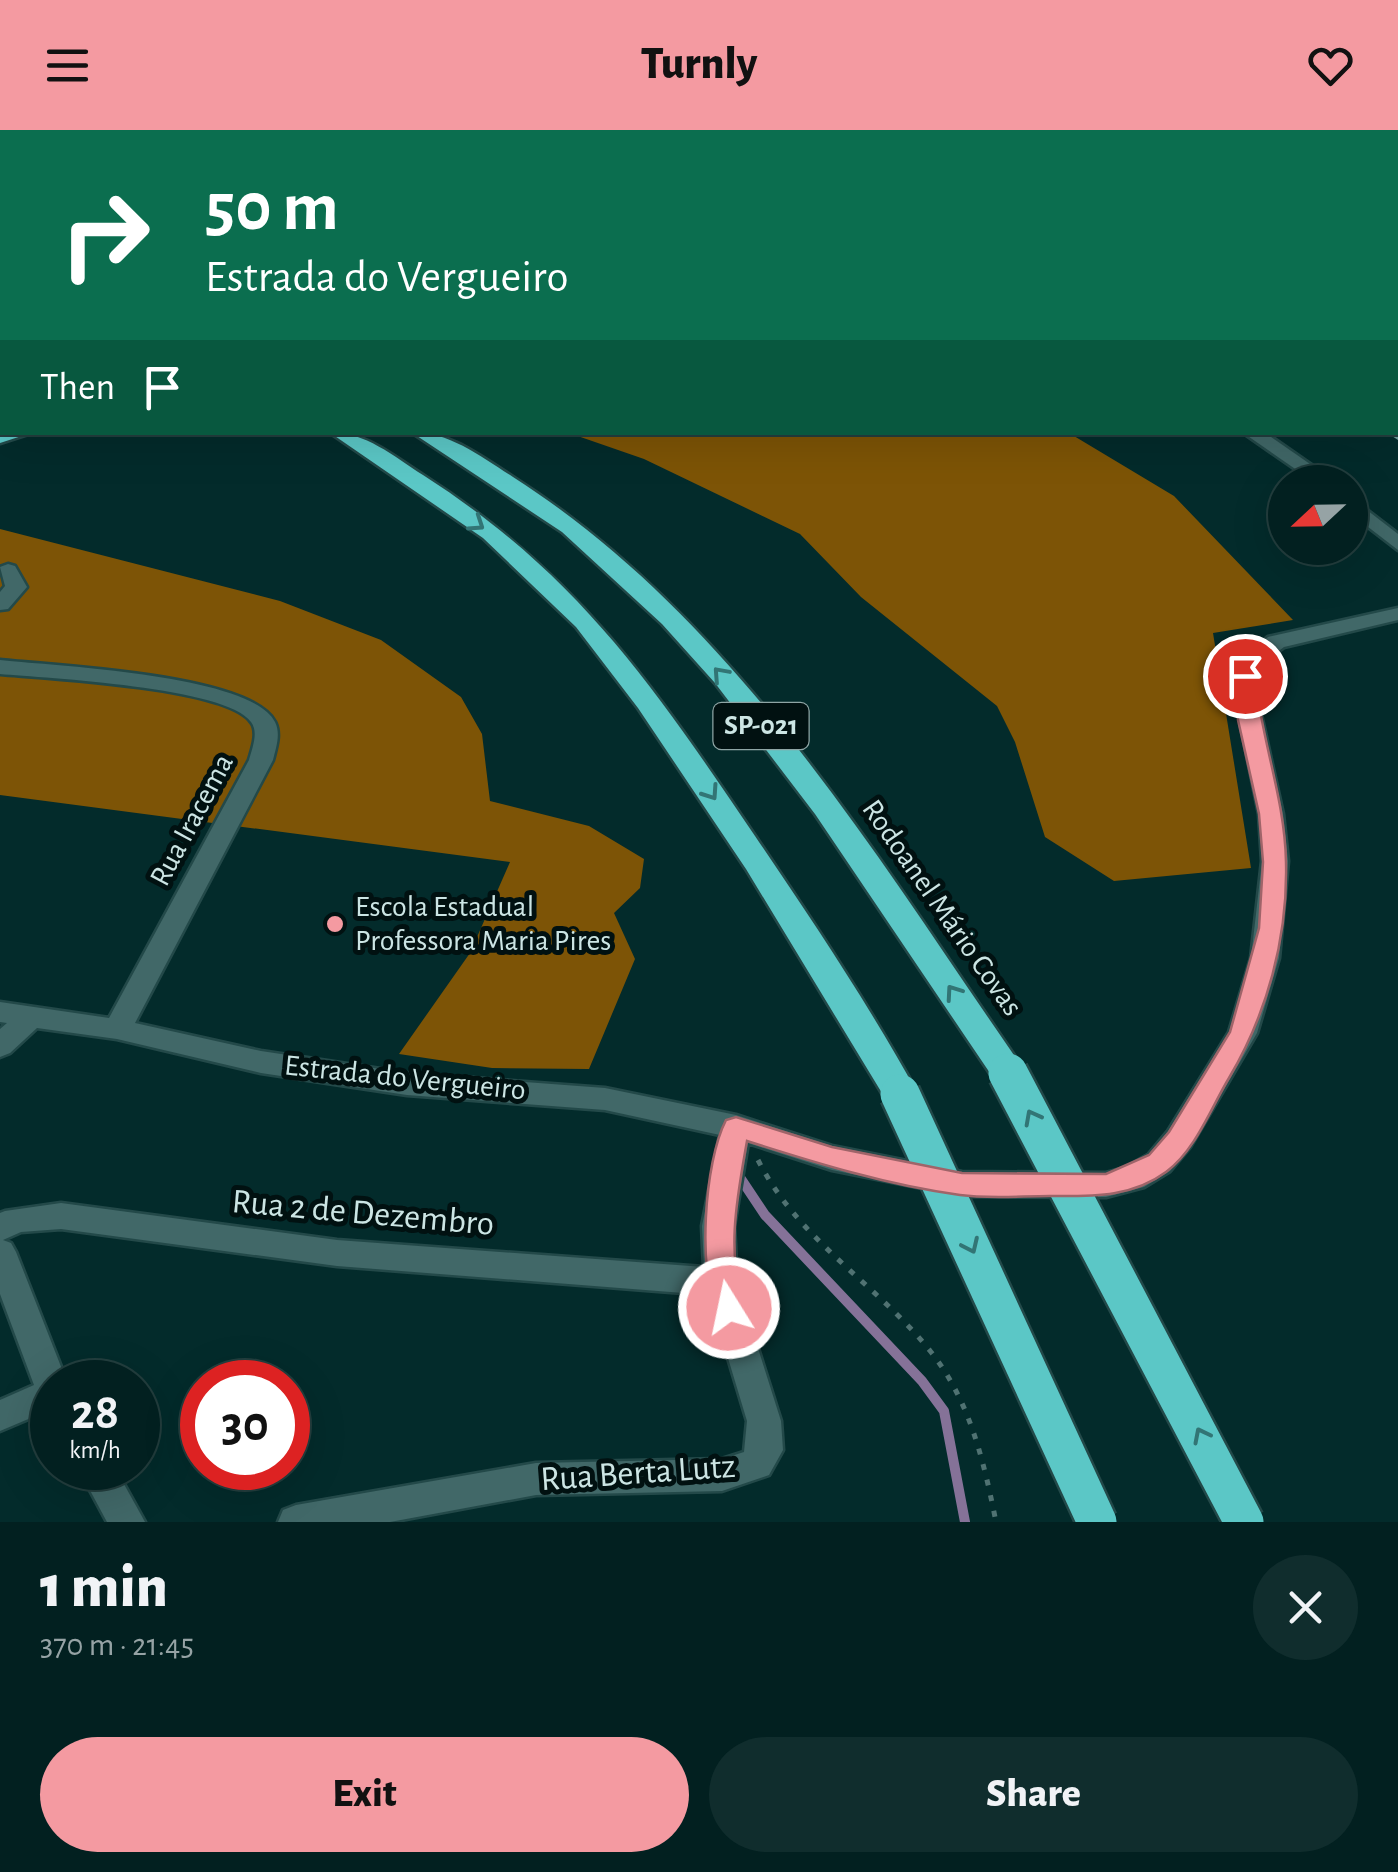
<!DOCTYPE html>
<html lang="en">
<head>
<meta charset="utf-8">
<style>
	:root { --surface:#022020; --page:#102d2d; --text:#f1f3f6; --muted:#96a3a5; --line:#233e3e; --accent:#f49aa1 }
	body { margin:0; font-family:"Alegreya Sans",sans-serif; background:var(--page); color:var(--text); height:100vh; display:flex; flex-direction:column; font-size:38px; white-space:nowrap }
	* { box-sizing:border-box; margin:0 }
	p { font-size:32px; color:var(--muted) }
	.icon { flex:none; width:55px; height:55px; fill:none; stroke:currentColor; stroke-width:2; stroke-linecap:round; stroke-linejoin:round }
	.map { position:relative; height:1392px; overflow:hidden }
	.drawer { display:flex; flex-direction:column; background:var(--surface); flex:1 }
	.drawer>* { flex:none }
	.hud { position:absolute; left:0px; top:0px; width:1400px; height:305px; box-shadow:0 10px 40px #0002,0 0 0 2px var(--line); background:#0b6e4f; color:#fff; overflow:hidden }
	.needle { width:65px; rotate:248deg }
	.buttons { position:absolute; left:1268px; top:335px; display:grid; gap:20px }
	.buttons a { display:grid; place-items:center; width:100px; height:100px; border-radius:50%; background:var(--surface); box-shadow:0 10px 40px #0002,0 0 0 2px var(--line); font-size:50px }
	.speed { position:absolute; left:30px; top:1230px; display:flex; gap:20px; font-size:50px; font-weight:700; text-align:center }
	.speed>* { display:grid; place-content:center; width:130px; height:130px; border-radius:50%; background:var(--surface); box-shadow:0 10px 40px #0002,0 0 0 2px var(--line); line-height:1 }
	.speed small { font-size:25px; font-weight:400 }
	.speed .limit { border:15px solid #d22; background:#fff; color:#111 }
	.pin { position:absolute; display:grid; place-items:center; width:85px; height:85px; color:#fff; margin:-42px; border:5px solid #fff; border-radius:50%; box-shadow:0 2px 10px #0007 }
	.me { position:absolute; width:110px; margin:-55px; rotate:350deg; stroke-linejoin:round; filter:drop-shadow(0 0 8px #0008) }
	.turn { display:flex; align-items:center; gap:35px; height:210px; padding:0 40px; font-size:45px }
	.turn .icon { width:130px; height:130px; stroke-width:2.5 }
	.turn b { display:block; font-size:70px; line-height:85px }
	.then { display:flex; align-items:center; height:95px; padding:0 40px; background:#0003; gap:20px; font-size:38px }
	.round { display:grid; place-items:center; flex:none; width:105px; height:105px; border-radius:52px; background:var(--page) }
	.headline { display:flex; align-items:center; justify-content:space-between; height:170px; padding:0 40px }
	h1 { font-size:60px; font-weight:800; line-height:75px }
	.action { display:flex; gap:20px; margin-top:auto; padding:20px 40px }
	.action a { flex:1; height:115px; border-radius:60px; background:var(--accent); color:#111; font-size:40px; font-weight:800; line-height:115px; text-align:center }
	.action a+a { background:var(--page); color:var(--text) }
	header { display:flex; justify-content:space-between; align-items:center; height:130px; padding:0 40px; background:var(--accent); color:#111; font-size:45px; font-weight:800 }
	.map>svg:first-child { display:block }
	.forest { fill:#7d5406 }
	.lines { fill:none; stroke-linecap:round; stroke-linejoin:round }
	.stream { stroke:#857298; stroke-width:10 }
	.minor-casing { stroke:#234949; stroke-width:5 }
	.highway-casing { stroke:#234949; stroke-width:5 }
	.path { stroke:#507272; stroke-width:5; stroke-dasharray:6 10; stroke-linecap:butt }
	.minor { fill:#416868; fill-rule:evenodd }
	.highway { fill:#5bc7c6; fill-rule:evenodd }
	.highway-bridge-casing { stroke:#234949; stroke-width:44; stroke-linecap:butt }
	.highway-bridge { stroke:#5bc7c6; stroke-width:39 }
	.wall { fill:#709b9a }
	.oneway { stroke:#327575 }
	.route { fill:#f49aa1; stroke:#9f6469; stroke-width:2.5 }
	.poi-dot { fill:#f49aa1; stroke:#011111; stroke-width:4 }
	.labels { text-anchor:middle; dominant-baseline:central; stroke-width:10; stroke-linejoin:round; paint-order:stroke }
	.shield { fill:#011111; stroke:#8fa5a5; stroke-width:2.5 }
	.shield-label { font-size:28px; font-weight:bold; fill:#cce5e4 }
	.street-label { font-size:30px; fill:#cce5e4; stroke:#011111 }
	.poi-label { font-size:30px; fill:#cce5e4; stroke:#011111; text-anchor:start }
	.near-street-label { font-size:35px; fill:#cce5e4; stroke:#011111 }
</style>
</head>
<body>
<header><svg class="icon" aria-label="menu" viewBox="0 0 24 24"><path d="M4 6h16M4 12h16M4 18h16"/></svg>Turnly<svg class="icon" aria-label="heart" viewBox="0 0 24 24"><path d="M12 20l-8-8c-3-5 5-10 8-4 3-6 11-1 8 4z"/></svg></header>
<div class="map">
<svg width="1398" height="1392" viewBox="0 0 1398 1392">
	<rect width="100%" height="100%" fill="#032b2b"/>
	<g class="forest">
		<path d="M0 0H1159L2 2V63Z"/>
		<path d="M569 303H1069L1174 366 1293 490 1213 503 1251 738 1114 751 1045 707 1015 612 997 576 861 467 800 404 644 329Z"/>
		<path d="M0 399 280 471 381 510 461 567 482 604 490 671 589 696 644 729 640 758 614 783 635 829 589 939 492 938 399 924 470 823 510 732 0 665Z"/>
	</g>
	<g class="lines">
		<path class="stream" d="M739 1046 765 1085 922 1251 944 1281 965 1392"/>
		<g class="minor-casing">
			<g id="minor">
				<path d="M2 124V134L0 135V125Z"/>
				<rect x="0" y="168" width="2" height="10"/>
				<path d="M1242 302H1264L1336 352H1314Z"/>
				<path d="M1350 367 1398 404V420L1350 383Z"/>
				<path d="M8 434 15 436 27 457 8 479 0 480V462L5 456 0 437Z"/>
				<path d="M1398 478V490L1284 517 1260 535 1256 562 1283 684 1288 731 1279 828 1257 903 1190 1017 1170 1041 1144 1057 1106 1067 962 1066 832 1040 748 1013 734 1096 737 1152 781 1291 783 1320 769 1345 722 1361 536 1365 390 1392H278L283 1380 296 1375 536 1333 722 1329 744 1322 747 1291 709 1165 337 1136 61 1099 21 1102 3 1110 11 1113 16 1122 67 1252H52V1279L0 1301V1270L34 1255 0 1164V1083L5 1081 61 1073 337 1110 704 1137 702 1096 720 1005 605 980 407 965 261 943 117 909 37 898 10 923 0 927V899L7 893 0 892V872L109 888 249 630C252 619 259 602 251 592 227 557 46 548 0 544V530C53 536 251 544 275 592 281 604 276 618 273 630L135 893 261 921 407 943 605 958 736 985 832 1016 962 1042 1106 1043 1125 1038 1148 1025 1168 1001 1229 902 1251 828 1262 731 1259 684 1234 562 1238 533 1268 507Z"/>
				<path d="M78 1338H115L145 1392H107Z"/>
			</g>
		</g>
		<g class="highway-casing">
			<g id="highway">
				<rect x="0" y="80" width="2" height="11"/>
				<path d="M0 114 2 115V127L0 126Z"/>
				<path d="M0 299 2 302H34L0 313Z"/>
				<path d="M329 302C366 302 393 326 423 345 579 445 654 557 755 706 812 790 869 875 918 964L912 973 900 977 888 973 746 739 638 578 576 497 483 408Z"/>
				<path d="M411 302C450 302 480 326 513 347 734 488 874 723 1020 934L1025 943 1020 952 1008 956 996 952 815 684 715 553 662 494 562 402Z"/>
			</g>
		</g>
		<path class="path" d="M758 1030C799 1111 876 1153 931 1222 970 1271 984 1332 996 1392"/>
		<use href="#minor" class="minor"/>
		<use href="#highway" class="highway"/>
		<g class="highway-bridge-casing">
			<g id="highway-bridge">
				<path d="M1008 943 1244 1392"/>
				<path d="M900 964 1097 1392"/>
			</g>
		</g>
		<use href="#highway-bridge" class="highway-bridge"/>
	</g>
	<path class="wall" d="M1398 256V310L1386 302H1398Z"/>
	<defs><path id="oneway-chevron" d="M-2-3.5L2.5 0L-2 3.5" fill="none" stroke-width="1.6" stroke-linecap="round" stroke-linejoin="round" transform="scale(2.5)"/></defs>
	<g class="oneway">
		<use href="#oneway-chevron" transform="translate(477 394) rotate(34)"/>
		<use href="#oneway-chevron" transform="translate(720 544) rotate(-132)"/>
		<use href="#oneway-chevron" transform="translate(711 663) rotate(56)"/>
		<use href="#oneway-chevron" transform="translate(953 862) rotate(-125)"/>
		<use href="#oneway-chevron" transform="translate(1032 987) rotate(-118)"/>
		<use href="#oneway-chevron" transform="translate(971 1116) rotate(65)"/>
		<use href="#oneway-chevron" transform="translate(1201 1305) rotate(-117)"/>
	</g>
	<path class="route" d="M1245 540 1255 546C1261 609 1285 669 1286 732 1288 808 1267 884 1229 948 1211 978 1195 1021 1166 1042 1131 1068 1091 1066 1050 1066 1021 1066 989 1069 960 1065 887 1055 816 1033 747 1011 737 1068 726 1121 744 1178L739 1186 729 1190 718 1186C697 1143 704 1032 726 990L736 987 832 1017 962 1043 1106 1044 1149 1025 1169 1002 1230 902 1259 798 1263 732 1259 684 1238 590 1235 546Z"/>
	<circle class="poi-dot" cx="335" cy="794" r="10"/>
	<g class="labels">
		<rect class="shield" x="713.5" y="573" width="95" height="46" rx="8"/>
		<g class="shield-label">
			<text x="761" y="596">SP-021</text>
		</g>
		<g class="street-label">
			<text transform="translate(192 690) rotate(-62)">Rua Iracema</text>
			<text transform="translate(942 778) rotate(55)">Rodoanel Mário Covas</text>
			<text transform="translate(405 948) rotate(6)">Estrada do Vergueiro</text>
		</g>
		<g class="poi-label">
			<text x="355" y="777">Escola Estadual<tspan x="355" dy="34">Professora Maria Pires</tspan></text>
		</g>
		<g class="near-street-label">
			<text transform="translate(363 1083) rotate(5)">Rua 2 de Dezembro</text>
			<text transform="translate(638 1343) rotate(-4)">Rua Berta Lutz</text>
		</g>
	</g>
</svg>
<div class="buttons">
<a><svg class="needle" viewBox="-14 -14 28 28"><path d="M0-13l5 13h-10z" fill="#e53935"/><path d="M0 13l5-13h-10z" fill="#96a3a5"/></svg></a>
</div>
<div class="speed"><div>28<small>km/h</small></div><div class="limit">30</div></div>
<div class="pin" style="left:1245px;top:546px;background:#d93025"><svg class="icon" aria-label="arrive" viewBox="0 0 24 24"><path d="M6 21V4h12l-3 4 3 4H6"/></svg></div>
<svg class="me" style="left:729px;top:1178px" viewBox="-20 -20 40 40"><circle r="17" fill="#f49aa1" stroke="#fff" stroke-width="3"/><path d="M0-11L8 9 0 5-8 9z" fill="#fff"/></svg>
<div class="hud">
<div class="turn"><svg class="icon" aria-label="right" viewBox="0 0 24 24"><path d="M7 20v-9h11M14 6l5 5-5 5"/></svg><div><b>50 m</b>Estrada do Vergueiro</div></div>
<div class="then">Then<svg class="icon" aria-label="arrive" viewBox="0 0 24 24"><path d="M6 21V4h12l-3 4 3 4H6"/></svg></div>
</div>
</div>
<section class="drawer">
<div class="headline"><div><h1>1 min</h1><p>370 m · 21:45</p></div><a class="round"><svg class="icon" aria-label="close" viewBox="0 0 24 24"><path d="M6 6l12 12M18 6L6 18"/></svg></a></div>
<div class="action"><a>Exit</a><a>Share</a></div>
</section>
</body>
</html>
